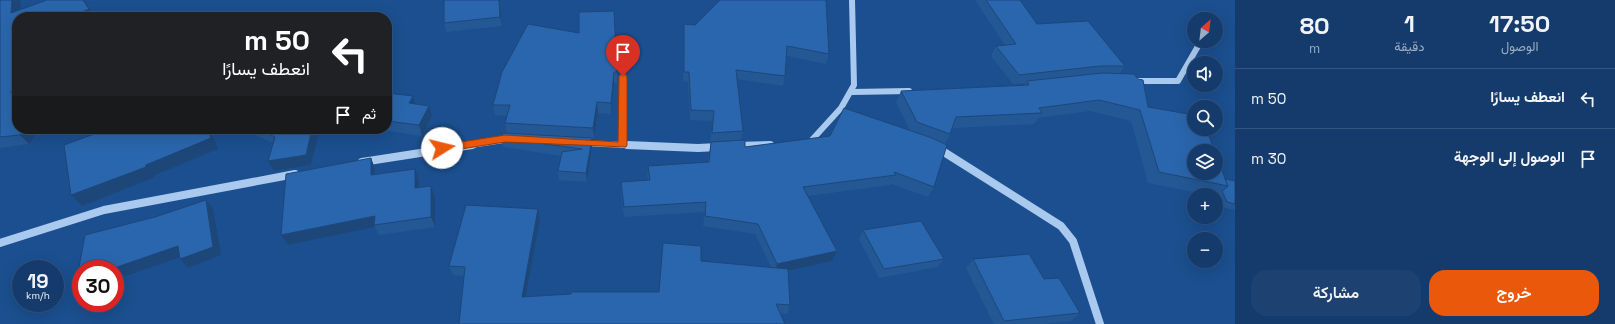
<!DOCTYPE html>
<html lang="ar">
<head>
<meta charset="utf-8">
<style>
	:root { --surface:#143b6b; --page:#1d4271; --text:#f1f3f6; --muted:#9dadc1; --line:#33557e; --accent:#ea580c }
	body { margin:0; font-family:"Space Grotesk",Vazirmatn,sans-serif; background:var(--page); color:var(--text); direction:rtl; height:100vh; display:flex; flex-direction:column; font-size:15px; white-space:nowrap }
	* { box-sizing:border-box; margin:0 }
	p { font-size:13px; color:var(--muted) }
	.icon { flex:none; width:22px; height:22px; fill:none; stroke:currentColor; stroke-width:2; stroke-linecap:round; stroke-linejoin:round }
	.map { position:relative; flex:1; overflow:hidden; direction:ltr }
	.details { display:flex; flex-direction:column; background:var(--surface); width:380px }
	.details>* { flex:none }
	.hud { position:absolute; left:12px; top:12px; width:380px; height:122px; border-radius:16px; box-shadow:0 4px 16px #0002,0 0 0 1px var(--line); direction:rtl; background:#202124; color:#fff; overflow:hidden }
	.needle { width:26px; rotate:28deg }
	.fabs { position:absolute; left:1187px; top:12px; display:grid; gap:8px }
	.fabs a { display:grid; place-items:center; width:36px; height:36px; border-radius:50%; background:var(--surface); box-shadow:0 4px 16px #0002,0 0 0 1px var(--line); font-size:20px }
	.speed { position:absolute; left:12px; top:260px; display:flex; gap:8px; font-size:20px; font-weight:700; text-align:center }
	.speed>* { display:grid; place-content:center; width:52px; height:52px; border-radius:50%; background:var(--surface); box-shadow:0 4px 16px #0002,0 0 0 1px var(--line); line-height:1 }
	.speed small { font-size:10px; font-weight:400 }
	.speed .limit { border:6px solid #d22; background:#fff; color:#111 }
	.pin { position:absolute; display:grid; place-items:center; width:34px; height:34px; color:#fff; margin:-41px -17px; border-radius:50% 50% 50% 0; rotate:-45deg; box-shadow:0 0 4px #0007 }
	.pin .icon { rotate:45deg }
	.me { position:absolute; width:44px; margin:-22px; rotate:81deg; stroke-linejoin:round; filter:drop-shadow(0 0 3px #0008) }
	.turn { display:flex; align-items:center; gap:14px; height:84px; padding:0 16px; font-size:18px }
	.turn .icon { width:52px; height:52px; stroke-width:2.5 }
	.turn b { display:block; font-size:28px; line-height:34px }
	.then { display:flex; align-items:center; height:38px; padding:0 16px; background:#0003; gap:8px; font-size:15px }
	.eta { display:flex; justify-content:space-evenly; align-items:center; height:68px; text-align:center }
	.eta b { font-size:24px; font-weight:600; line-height:28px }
	.button { display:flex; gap:8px; margin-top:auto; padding:8px 16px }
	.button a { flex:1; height:46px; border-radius:16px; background:var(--accent); color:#fff; font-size:16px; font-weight:600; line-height:46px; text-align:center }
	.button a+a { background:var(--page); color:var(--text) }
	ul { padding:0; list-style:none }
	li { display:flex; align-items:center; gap:12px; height:60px; padding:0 16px; border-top:1px solid var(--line) }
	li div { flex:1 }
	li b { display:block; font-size:15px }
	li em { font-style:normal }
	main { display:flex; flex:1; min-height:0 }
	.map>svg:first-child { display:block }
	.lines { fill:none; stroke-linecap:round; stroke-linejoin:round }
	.minor-far1 { stroke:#a9c9ee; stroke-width:6 }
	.minor { stroke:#a9c9ee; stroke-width:8 }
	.wall { fill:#245895 }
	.shaded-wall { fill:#1d4779 }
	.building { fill:#2a66ad; stroke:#1d4779 }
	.route { fill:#ea580c; stroke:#983908 }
</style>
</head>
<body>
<main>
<section class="details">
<div class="eta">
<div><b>17:50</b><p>الوصول</p></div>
<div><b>1</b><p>دقيقة</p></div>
<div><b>80</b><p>m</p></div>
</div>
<ul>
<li><svg class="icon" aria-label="left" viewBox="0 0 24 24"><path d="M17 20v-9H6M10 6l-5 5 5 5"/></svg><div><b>انعطف يسارًا</b></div><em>50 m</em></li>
<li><svg class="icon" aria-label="arrive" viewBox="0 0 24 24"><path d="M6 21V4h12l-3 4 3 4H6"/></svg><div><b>الوصول إلى الوجهة</b></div><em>30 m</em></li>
</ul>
<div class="button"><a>خروج</a><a>مشاركة</a></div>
</section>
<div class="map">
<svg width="1235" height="324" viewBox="0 0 1235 324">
	<rect width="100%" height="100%" fill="#1b4f8f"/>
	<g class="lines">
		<g class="minor-far1">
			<path d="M1135 81H1178L1201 41"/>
			<path d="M852 92 909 91"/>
			<path d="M582 143 650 146"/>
			<path d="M806 143 810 142 841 108 854 85 852 0"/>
			<path d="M622 145 623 76"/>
			<path d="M465 146 510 139"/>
			<path d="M739 146 770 145"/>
		</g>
		<g class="minor">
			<path d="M627 145 698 148 718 147"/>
			<path d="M736 146 770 145"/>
			<path d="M936 147 1061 226 1073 241 1100 324"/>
			<path d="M362 162 472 145"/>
			<path d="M0 243 104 210 295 174"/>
		</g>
	</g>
	<g class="wall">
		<path d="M0 0 21 2 20 10 47 0H84L95 17H17V129H40L29 144 0 148Z"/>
		<path d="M499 0 502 26 446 32 444 23Z"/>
		<path d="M975 0H1020L1037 24 1125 66 1120 73 1148 107 1225 179 1235 181V210L1221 207 1216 195H1208L1148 183 1131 121 1090 111 1038 118 1034 124 952 128 950 134 945 144 934 187 928 197 891 184 890 185 808 196 832 261 788 271 790 305 787 314 780 313 459 324 464 276 453 275 449 266 538 209 540 220 526 296 659 292 701 261 771 267 755 234 703 226 705 212 624 217 621 193V182L648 180 647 176 648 166 708 162 711 142 745 147 910 130 896 102 901 91 1024 85 1026 83 1013 84 991 56 996 46 1005 45Z"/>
		<path d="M684 24 829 54 826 64 787 56 785 76 783 86 737 79 743 131 741 140 710 142 713 121 690 120 688 82 683 81 684 34Z"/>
		<path d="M502 72H617V83H614L611 114 598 113 594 138H592V147L587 182 559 180 558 171 562 156 503 147 501 138 507 133 505 123 507 116 495 115 493 105Z"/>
		<path d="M387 93 413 96 415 104 432 116 422 136 375 129H387Z"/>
		<path d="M242 129H320L311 165 274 171 273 143Z"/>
		<path d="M371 158 375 169 376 174 415 169 419 180V188L435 197V227L379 235 375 227 288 245 281 235Z"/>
		<path d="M863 230 944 259 938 267 879 278 859 239Z"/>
		<path d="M973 259 1080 313 1071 321 1043 324H994L966 268Z"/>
	</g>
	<g class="shaded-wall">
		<path d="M12 0H19L21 2 20 17 11 13Z"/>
		<path d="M83 0H84L95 17H70Z"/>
		<path d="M499 0 502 26 500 17Z"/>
		<path d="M614 72V83L611 114V103Z"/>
		<path d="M17 84V99L10 92Z"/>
		<path d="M413 96 416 107 409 103Z"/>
		<path d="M597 102 598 113 594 138 593 128Z"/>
		<path d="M429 106 432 116 422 136 419 125Z"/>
		<path d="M24 129H40L29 144 20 135Z"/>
		<path d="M207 129H210L218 149 155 175V177L82 206 71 195Z"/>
		<path d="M312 129H320L311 165 274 171 268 161Z"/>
		<path d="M592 138V147L587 182 586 173Z"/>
		<path d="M371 158 375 169 376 185 371 175Z"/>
		<path d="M415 169 419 180V199L415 188Z"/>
		<path d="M431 186 435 197V227L431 217Z"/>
		<path d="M206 200 213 209 221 255 188 268 180 259Z"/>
		<path d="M538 209 540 220 524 306 522 297Z"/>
		<path d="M375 216 374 225 375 227 288 245 281 235Z"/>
		<path d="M178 246 186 255 129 275 115 279V269H111Z"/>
		<path d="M837 251 832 261 774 274 777 264Z"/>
		<path d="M81 277V281L77 278Z"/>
	</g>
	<g class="building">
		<path d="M0 0H12L11 13 47 0H83L89 9 70 17H17V84L10 92H17V129H24L20 135 0 137Z"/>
		<path d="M444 0H499L500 17 444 23Z"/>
		<path d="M720 0H826L829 54 787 46 785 76 736 70 743 131 712 133 714 111 691 110 689 72H684V24L695 25Z"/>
		<path d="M986 0H1020L1037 24 1088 21 1125 66H1100L1019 75 996 46 1016 44Z"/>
		<path d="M614 11 617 72H614L611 103 597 102 593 128 505 123 510 105H493L502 72 528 24 579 33V12Z"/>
		<path d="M1102 73 1134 74 1138 79 1143 80 1148 107 1194 115V129H1206L1215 151H1194V173H1216V155L1228 186 1159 172 1140 110 1099 100 1039 108 1042 113 956 117 950 134 917 122 901 91 1029 85 1027 81Z"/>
		<path d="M387 93 413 96 409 103 429 106 419 125 387 121Z"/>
		<path d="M844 108 932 138 947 145 934 187 894 172 896 175 803 187 837 251 777 264 758 224 705 216 706 202 624 207 621 182 650 180 648 166 709 162 711 142 745 140V147L830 136Z"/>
		<path d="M108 129H207L211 138 146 165V167L71 195 64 145Z"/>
		<path d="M258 129H312L306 155 268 161 275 137Z"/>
		<path d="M503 133 592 138 586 173 558 171 562 152 582 149 501 138Z"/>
		<path d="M371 158V175L415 169V188L431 186V217L374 225 375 216 281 235 286 174Z"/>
		<path d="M1225 179 1235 181V204L1227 202 1222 191 1228 186Z"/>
		<path d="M206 200 213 247 180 259 178 246 120 266 111 269H81V277L77 278 85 235 155 217Z"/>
		<path d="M466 205 538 209 522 297 571 294V292H659L663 243 701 246V261L788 269 790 305 776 304 785 324H459L465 267 449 266Z"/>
		<path d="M921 221 944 259 884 269 863 230Z"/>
		<path d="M1029 254 1044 279 1059 278 1080 313 1004 321 973 259Z"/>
	</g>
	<path class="route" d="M623 73 627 76V145L626 147 505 142 442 152 438 148 442 145 505 135 618 142 619 76Z"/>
</svg>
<div class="fabs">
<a><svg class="needle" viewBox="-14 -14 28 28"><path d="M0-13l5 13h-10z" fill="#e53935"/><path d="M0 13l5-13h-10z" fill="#9dadc1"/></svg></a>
<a><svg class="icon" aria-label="sound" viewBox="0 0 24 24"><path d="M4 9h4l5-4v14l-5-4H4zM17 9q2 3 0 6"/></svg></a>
<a><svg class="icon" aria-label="search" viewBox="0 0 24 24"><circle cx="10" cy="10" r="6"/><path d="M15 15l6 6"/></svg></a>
<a><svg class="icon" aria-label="layers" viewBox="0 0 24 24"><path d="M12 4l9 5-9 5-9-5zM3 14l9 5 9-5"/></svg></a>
<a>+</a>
<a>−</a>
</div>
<div class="speed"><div>19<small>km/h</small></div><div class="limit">30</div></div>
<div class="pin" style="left:623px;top:76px;background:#d93025"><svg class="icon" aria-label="arrive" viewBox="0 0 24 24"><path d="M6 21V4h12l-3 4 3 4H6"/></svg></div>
<svg class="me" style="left:442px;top:148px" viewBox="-20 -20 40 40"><circle r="19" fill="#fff"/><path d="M0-13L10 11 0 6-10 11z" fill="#ea580c"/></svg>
<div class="hud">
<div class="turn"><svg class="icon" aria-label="left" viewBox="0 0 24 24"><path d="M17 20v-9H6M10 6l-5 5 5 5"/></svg><div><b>50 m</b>انعطف يسارًا</div></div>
<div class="then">ثم<svg class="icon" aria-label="arrive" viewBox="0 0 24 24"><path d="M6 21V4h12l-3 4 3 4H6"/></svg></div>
</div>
</div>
</main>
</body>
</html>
